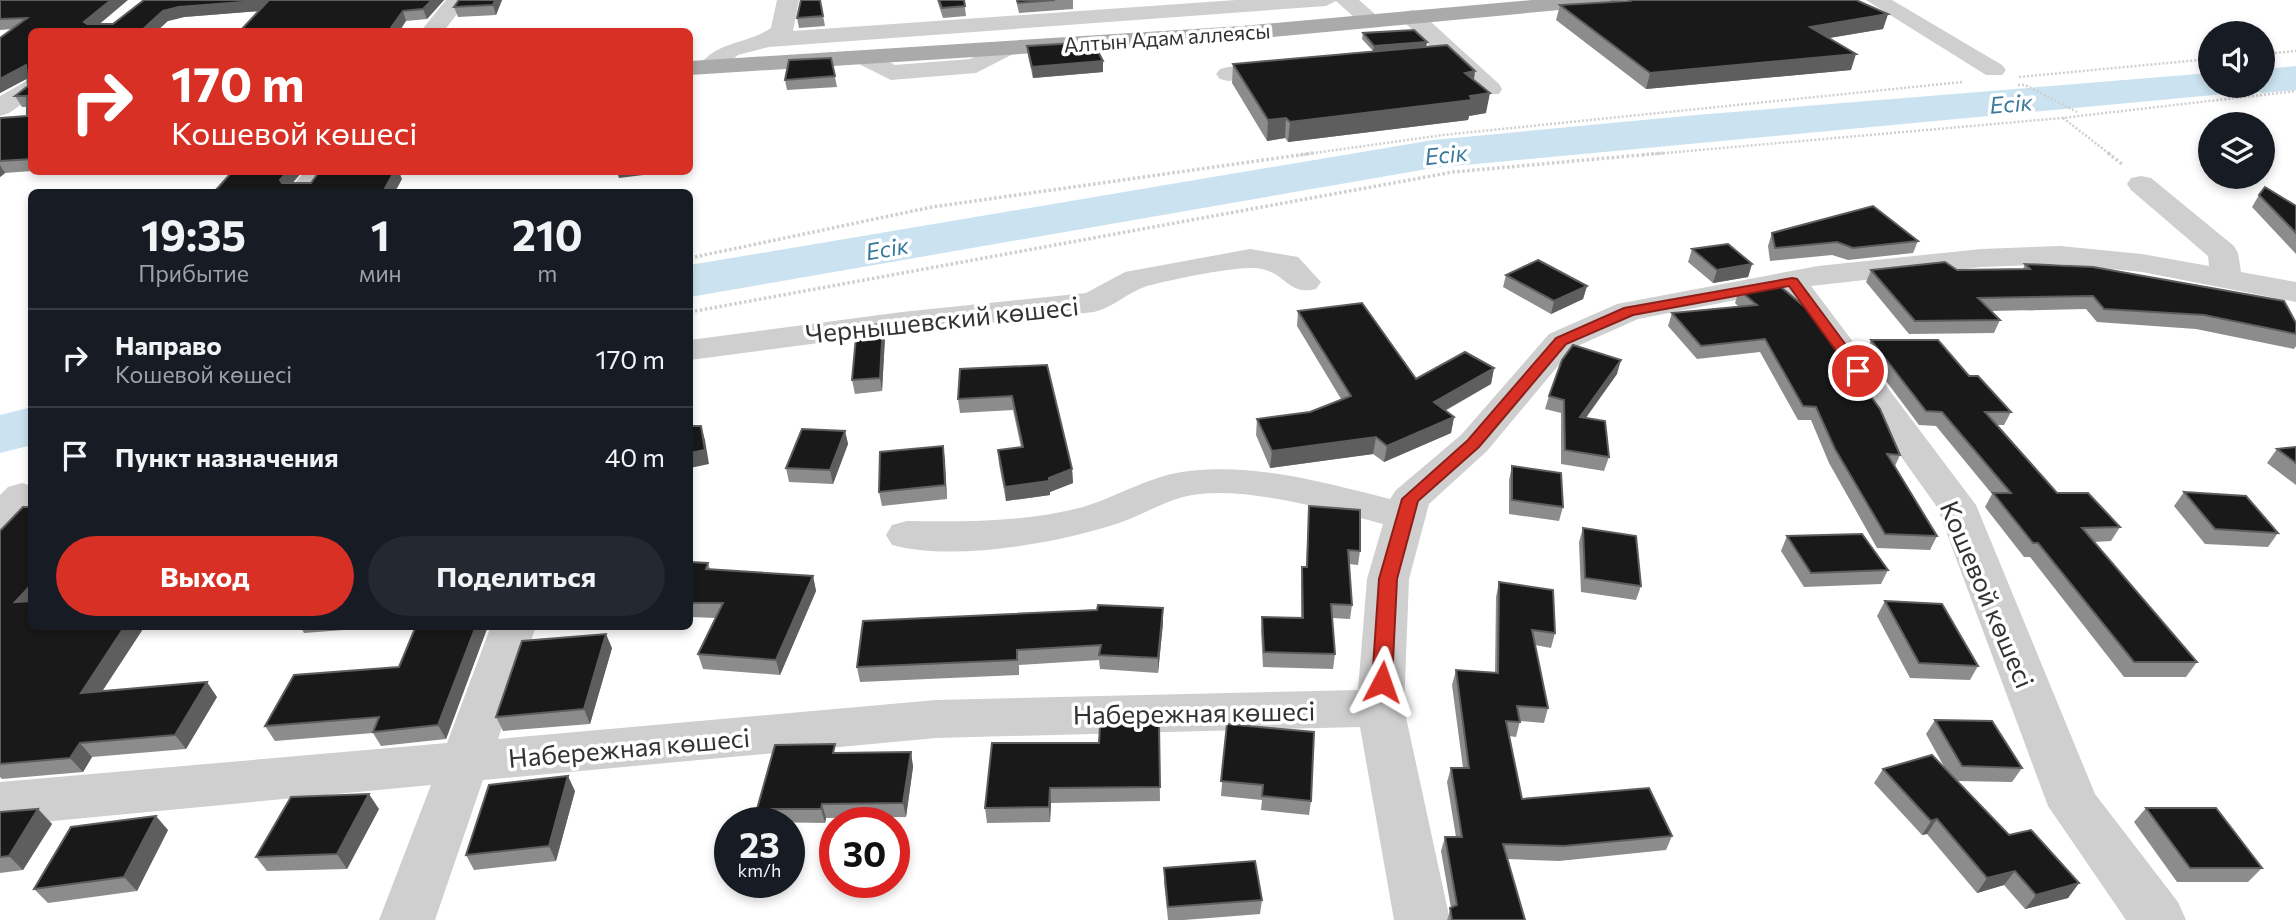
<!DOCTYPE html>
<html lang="ru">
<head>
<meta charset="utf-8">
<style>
	:root { --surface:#171b24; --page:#242831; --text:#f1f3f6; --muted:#9ea1a6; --line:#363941; --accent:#d93025 }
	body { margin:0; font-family:Commissioner,sans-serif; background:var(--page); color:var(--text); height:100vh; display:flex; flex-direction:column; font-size:26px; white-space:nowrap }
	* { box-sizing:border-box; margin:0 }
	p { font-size:23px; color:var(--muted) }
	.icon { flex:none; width:38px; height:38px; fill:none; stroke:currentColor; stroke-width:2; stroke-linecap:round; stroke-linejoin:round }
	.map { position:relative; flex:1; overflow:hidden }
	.panel { position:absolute; left:28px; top:189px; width:665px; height:441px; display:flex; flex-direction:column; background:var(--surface); border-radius:10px; box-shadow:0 4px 10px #0003 }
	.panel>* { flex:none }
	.hud { position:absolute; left:28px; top:28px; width:665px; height:147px; border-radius:10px; box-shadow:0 4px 10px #0003; background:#d93025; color:#fff; overflow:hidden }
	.tools { position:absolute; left:2198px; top:21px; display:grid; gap:14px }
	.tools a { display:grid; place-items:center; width:77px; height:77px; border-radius:50%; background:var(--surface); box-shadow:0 4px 10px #0003; font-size:35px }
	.speed { position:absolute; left:714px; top:807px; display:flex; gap:14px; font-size:35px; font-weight:700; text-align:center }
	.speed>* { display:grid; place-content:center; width:91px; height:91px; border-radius:50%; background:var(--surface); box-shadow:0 4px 10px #0003; line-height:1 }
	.speed small { font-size:18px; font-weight:400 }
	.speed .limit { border:10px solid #d22; background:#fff; color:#111 }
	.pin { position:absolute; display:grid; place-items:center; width:60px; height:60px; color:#fff; margin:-30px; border:4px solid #fff; border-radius:50%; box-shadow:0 2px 7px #0007 }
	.me { position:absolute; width:77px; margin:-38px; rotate:4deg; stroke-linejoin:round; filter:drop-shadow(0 0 5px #0008) }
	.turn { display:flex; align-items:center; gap:24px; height:147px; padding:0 28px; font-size:32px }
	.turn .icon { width:91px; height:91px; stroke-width:2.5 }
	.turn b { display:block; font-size:49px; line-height:60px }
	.eta { display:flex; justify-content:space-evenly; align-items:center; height:119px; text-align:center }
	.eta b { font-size:42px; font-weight:700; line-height:49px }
	.primary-button { display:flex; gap:14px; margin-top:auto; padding:14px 28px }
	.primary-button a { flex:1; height:80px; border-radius:42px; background:var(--accent); color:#fff; font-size:28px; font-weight:700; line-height:80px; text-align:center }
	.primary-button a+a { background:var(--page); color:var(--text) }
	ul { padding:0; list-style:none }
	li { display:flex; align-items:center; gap:21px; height:98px; padding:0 28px; border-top:2px solid var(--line) }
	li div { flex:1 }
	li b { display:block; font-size:26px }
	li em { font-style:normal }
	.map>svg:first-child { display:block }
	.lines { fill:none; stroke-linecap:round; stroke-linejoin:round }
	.river { fill:#cbe3f0; fill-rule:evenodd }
	.path-far1 { stroke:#cfcfcf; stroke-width:2.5; stroke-dasharray:2 2; stroke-linecap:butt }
	.path { stroke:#cfcfcf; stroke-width:3.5; stroke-dasharray:2.5 2.5; stroke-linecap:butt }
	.minor { fill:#cfcfcf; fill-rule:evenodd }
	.major { fill:#aaa; fill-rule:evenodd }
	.wall { fill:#8c8c8c }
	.shaded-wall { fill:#5e5e5e }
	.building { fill:#191919; stroke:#5e5e5e; stroke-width:2 }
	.route { fill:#d93025; stroke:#8d1f18; stroke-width:2 }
	.labels { text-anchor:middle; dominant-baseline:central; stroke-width:7; stroke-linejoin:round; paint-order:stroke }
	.far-street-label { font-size:21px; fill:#323232; stroke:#fff }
	.far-water-label { font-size:23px; font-style:italic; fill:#38799c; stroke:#fff }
	.street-label { font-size:26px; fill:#323232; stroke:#fff }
</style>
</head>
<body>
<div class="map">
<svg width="2296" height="920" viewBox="0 0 2296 920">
	<rect width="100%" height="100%" fill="#fff"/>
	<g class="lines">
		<g class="river">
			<path d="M2296 66V90L2263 93 2249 90 2246 86H2263V69Z"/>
			<path d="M2210 73V86H2230L2225 94 1433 168 690 297V265L1433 140 1696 115Z"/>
			<path d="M32 407V445L0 453V415Z"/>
		</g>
		<g class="path-far1">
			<path d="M2263 54 2296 51"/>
			<path d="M2019 77 2210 59"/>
			<path d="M2018 85H2025L2077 112"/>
			<path d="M2063 118 2111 155"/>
			<path d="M1300 155 1443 135 1962 82"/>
			<path d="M1643 155 2062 118 2296 91"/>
		</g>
		<g class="path">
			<path d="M2108 153 2122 164"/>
			<path d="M690 258 932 207 1313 153"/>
			<path d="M690 312 1453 172 1663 153"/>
		</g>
		<g class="minor">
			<path d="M446 0H468L443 32H420Z"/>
			<path d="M777 0H799L793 31 1236 0H1359L1383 21 1372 28 1364 26 1336 1 1326 6 769 47 738 55 718 72H702L698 67C717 40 747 45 771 28Z"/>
			<path d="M1866 0H1892L2002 65 2006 70 2002 75H1986Z"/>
			<path d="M1412 10 1420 12 1499 84 1502 89 1499 94H1481L1404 22 1401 17 1404 12Z"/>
			<path d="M1007 41 1015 43 1018 48 1015 53 976 73 891 80 855 62 851 57 855 52H871L895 65 970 59Z"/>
			<path d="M1287 62 1295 64 1299 69 1295 74 1228 81 1220 79 1216 74 1220 69 1228 67Z"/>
			<path d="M32 78V97L9 113 0 116V96Z"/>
			<path d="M304 172H332L316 192H288Z"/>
			<path d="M2141 176 2151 178 2234 246 2238 253 2241 272 2296 282V302L2142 272 2060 264 1981 267 1811 286 1976 505 2095 794 2178 902 2186 920H2126L2048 806 1937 507 1783 291 1638 319 1573 348 1487 451 1429 504 1409 579 1404 708 1450 920H1394L1360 727 936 738 483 780 435 920H379L431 785 0 826V782L447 743 491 626H536L498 739 936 700 1358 690 1367 579 1383 524C1330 510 1236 483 1183 497 1161 503 1140 516 1119 523 1059 543 953 562 892 545L886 535 892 525 907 521C965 522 1026 522 1083 507 1119 496 1151 475 1189 471 1256 463 1326 483 1390 499L1396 490 1461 435 1549 334 1617 304 1818 266 1981 249 2060 246 2142 254 2209 266 2208 256 2131 190 2127 184 2131 178Z"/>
			<path d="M1250 249 1298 257 1321 282 1316 289C1285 297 1285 266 1249 268 1222 269 1174 279 1147 286 1128 292 1114 307 1094 312L902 332 690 360V340L902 312 1086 293 1125 272Z"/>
			<path d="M22 483 32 486V510L14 529 0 533V495L8 487Z"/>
		</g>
		<path class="major" d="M1532 0H1613L1602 6 1242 40 690 75V61L1242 26Z"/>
	</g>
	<g class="wall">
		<path d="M0 0 98 24H113L144 0H444L427 19 406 21 259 11 184 17 168 21 32 32V171L5 173 0 177V118L27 116V107H22L15 96 28 86V78L0 93V38L12 29 0 30Z"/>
		<path d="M459 0H502L496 15 458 17 454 7Z"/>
		<path d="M820 0 825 26 799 28 797 18Z"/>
		<path d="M937 0H964L966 16 943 18Z"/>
		<path d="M1016 0H1073V9L1019 13Z"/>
		<path d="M1610 0H1856L1888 14 1883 29 1829 38 1851 70 1646 89 1556 20 1560 5 1610 2Z"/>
		<path d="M1363 33 1427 42 1426 47 1475 71 1474 80 1486 113 1469 116 1468 120 1288 142 1285 138 1267 141 1232 83 1233 64 1373 51 1362 39Z"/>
		<path d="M1027 46 1103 72 1033 78 1028 56Z"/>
		<path d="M831 58 837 87 787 90 785 80Z"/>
		<path d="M2259 195 2296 206V254L2252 207Z"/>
		<path d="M1772 233 1918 241 1913 253 1848 260 1832 255 1770 261 1768 246Z"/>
		<path d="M1692 249 1752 264 1748 277 1713 283 1688 262Z"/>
		<path d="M2025 264 2296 323V346L2294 349 2196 329 2097 322 2086 309 1991 311 2000 320 1994 333 1909 334 1866 282 1871 270 2023 269Z"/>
		<path d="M1506 275 1587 286 1583 299 1551 314 1503 287Z"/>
		<path d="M1776 283 1900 455 1895 466 1937 536 1930 550 1877 548 1829 463 1811 420H1798L1760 352 1697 359 1668 326 1672 313 1739 307 1735 303 1739 290Z"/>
		<path d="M1298 311 1416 379 1494 368 1491 384 1445 411 1454 417 1451 433 1384 462 1373 454 1270 468 1256 435 1257 419 1310 412 1341 399 1297 326Z"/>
		<path d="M883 324 885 337 882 391 855 394 852 380Z"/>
		<path d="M1871 340 1969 376 2011 412 2004 425H1997L2057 493 2120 527 2111 541 2094 542 2197 662 2186 677H2124L2030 557H2024L1985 507 1992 494 1936 426 1919 425 1865 353Z"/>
		<path d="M1047 365 1072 469 1073 483 1050 492V495L1006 501 999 464 998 450 1021 447 1013 410 960 413 958 399Z"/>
		<path d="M1617 374 1586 418 1609 457 1604 471 1561 464V413L1545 409 1549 396Z"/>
		<path d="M845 431 848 444 833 484 789 482 786 468Z"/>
		<path d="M943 446 947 499 882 506 879 492Z"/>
		<path d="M2296 447V485L2267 463 2277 449Z"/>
		<path d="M1512 466 1563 507 1559 521 1509 514V480Z"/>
		<path d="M2184 492 2278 533 2268 547 2205 544 2174 506Z"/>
		<path d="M1309 506 1360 551 1358 565 1349 564 1352 605 1350 619 1332 618 1335 654 1333 669 1263 667 1261 631 1262 617 1301 618V581L1302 567H1306Z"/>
		<path d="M1583 528 1641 586 1636 600 1581 592 1579 542Z"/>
		<path d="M0 531 32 626 103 691 217 697 186 749 92 757 83 772 2 779 0 777Z"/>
		<path d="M1787 536 1888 570 1881 584 1804 587 1781 551Z"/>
		<path d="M690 562 708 563 710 569 813 576 816 591 780 675 703 669 698 654 716 618 690 617Z"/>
		<path d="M1499 582 1555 633 1551 648 1535 645 1548 708 1544 723 1520 721 1516 737 1509 736 1522 799 1672 836 1666 850 1559 861 1508 859 1525 920H1447L1451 908 1441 851 1445 837H1456L1447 782 1451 768H1463L1452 685 1456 670 1495 673 1496 597Z"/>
		<path d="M1885 601 1978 666 1970 680 1910 678 1877 616Z"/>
		<path d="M1163 623 1158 673 1100 669 1099 660 1019 665V675L860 682 857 667Z"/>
		<path d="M300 626H371L370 628 304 633Z"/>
		<path d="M416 626H488L446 739 381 746 373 733 275 741 265 726 399 667Z"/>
		<path d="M612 648 590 724 503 731 496 717Z"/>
		<path d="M1935 720 2022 768 2012 782 1957 781 2009 835 2079 883 2068 898 2025 909 2004 885 1977 893 1927 834 1922 835 1874 783 1883 769 1946 770 1926 734Z"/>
		<path d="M1159 724 1160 801 1051 803 1050 822 987 823 985 808 1099 743Z"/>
		<path d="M1227 724 1311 801 1309 815 1261 810 1262 800 1221 796Z"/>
		<path d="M911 752 913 767 906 817 826 818 825 823 761 822 757 809 837 753Z"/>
		<path d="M575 791 556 861 474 870 466 855Z"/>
		<path d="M2146 808 2262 868 2248 882H2177L2134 822Z"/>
		<path d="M38 809 52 824 23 870 0 873V812Z"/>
		<path d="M379 809 347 869 267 871 256 857Z"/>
		<path d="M168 830 137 891 48 903 34 889Z"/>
		<path d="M1164 868 1262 900 1260 914 1184 920H1168L1164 882Z"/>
	</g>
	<g class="shaded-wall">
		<path d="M111 0H128L90 32 84 22Z"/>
		<path d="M269 0 273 10 184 17 168 21 156 32H140L163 11 179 7Z"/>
		<path d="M432 0H444L427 19 423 9Z"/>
		<path d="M495 0H502L496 15 493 5Z"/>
		<path d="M403 11 406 21 399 32H388Z"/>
		<path d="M1888 14 1883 29 1805 42 1810 27Z"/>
		<path d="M1427 42 1426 47 1373 52 1374 46Z"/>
		<path d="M1856 54 1851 70 1646 89 1650 73Z"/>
		<path d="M1103 61V72L1033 78 1032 67Z"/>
		<path d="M26 65 32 76 0 93V79Z"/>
		<path d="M1475 71 1472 90 1465 73Z"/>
		<path d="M1490 93 1486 113 1469 116 1468 120 1288 142 1290 122Z"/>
		<path d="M1286 118 1285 138 1267 141 1268 120Z"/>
		<path d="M0 165 5 173 0 177Z"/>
		<path d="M287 172H302L285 192 280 180Z"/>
		<path d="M394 172H399L402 179 395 192H383Z"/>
		<path d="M617 172H659V173L619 178Z"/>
		<path d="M1752 264 1748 277 1713 283 1717 270Z"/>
		<path d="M1587 286 1583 299 1551 314 1554 301Z"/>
		<path d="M883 324 885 337 882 391 880 378Z"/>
		<path d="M1621 360 1617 374 1576 431 1580 417Z"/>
		<path d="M1494 368 1491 384 1431 418 1434 402Z"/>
		<path d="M1454 417 1451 433 1384 462 1387 446Z"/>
		<path d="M701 426 705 440 709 464 690 468V453Z"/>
		<path d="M845 431 848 444 833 484 830 470Z"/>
		<path d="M1376 437 1373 454 1270 468 1272 451Z"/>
		<path d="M943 446 945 460 947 499 945 485Z"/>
		<path d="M1072 469 1073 483 1050 492V495L1006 501 1005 487 1049 478Z"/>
		<path d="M813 576 816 591 780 675 776 660Z"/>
		<path d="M32 584V611L15 602Z"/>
		<path d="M1163 608V623L1158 673V658Z"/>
		<path d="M125 626H145L92 707 81 693Z"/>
		<path d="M476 626H488L446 739 438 725Z"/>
		<path d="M606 634 612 648 590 724 584 709Z"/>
		<path d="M207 682 217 697 186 749 175 735Z"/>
		<path d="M80 743 92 757 83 772 70 758Z"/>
		<path d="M911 752 913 767 906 817 903 803Z"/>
		<path d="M568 776 575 791 556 861 549 846Z"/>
		<path d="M1050 788 1051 803 1050 822 1049 807Z"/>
		<path d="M369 794 379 809 347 869 337 854Z"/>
		<path d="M822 804 826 818 825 823 821 809Z"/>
		<path d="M38 809 52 824 23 870 9 856Z"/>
		<path d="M156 816 168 830 137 891 124 877Z"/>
		<path d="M1937 819 1927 834 1922 835 1931 821Z"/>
		<path d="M2015 871 2004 885 1977 893 1987 878Z"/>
		<path d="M2079 883 2068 898 2025 909 2036 895Z"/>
	</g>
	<g class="building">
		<path d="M0 0H111L84 22 87 24H113L144 0H432L423 9 403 11 388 32H239L269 0 179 7 163 11 140 32H32V159L0 161V118L27 116V96H15L28 86 26 65 0 79V38L27 18 0 19Z"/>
		<path d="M459 0H495L493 5 454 7Z"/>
		<path d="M801 0H820L823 16 797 18Z"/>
		<path d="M939 0H964L965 6 942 8Z"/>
		<path d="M1017 0H1055L1018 3Z"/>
		<path d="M1629 0H1856L1888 14 1810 27 1856 54 1650 73 1560 5 1630 1Z"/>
		<path d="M1414 30 1427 42 1374 46 1363 33Z"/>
		<path d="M1093 42 1103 61 1032 67 1027 46Z"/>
		<path d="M1447 45 1475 71 1465 73 1490 93 1470 96 1472 100 1290 122 1286 118 1268 120 1233 64Z"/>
		<path d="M831 58 835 76 785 80 789 60Z"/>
		<path d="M232 172H287L280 180 282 183H311L319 172H394L383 192H214Z"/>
		<path d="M2265 187 2296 206V233L2259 195Z"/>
		<path d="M1873 206 1918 241 1853 248 1837 242 1775 248 1772 233Z"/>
		<path d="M1728 244 1752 264 1717 270 1692 249Z"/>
		<path d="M1538 260 1587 286 1554 301 1506 275Z"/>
		<path d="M1945 262 1957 270 2030 269 2025 264 2093 267 2284 301 2296 323V334L2204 315 2104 309 2093 296 1978 298 2000 320 1915 321 1871 270Z"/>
		<path d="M1776 283 1806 308 1880 409 1900 455 1887 454 1937 536 1885 534 1835 449 1816 407 1803 406 1765 339 1701 346 1672 313 1757 305 1739 290Z"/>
		<path d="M1362 303 1416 379 1465 352 1494 368 1434 402 1454 417 1387 446 1376 437 1272 451 1257 419 1310 412 1351 396 1298 311Z"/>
		<path d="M883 324 880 378 852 380 857 327Z"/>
		<path d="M1871 340H1938L1969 376H1978L2011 412H1985L2057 493H2088L2120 527 2082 528 2197 662H2134L2038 543H2033L1993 493H2011L1942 412 1926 411Z"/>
		<path d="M1573 345 1621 360 1580 417 1605 421 1609 457 1565 450 1564 400 1549 396 1562 360Z"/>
		<path d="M1047 365 1072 469 1049 478V481L1005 487 998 450 1023 447 1012 396 958 399 960 369Z"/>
		<path d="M690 426H701L705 450 690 453Z"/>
		<path d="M802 429 845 431 830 470 786 468Z"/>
		<path d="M943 446 945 485 879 492 880 452Z"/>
		<path d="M2296 447V463L2277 449Z"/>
		<path d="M1512 466 1561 473 1563 507 1512 500Z"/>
		<path d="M2184 492 2246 496 2278 533 2215 529Z"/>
		<path d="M1309 506 1360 510V551L1348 550 1352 605 1331 604 1335 654 1264 652 1262 617 1303 618 1302 567H1307Z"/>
		<path d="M23 507H32V584L15 602 32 601V626H125L81 693 207 682 175 735 80 743 70 758 0 764V531Z"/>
		<path d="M1583 528 1636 536 1641 586 1585 578Z"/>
		<path d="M1862 534 1888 570 1811 573 1787 536Z"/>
		<path d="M690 562 708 563 706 569 813 576 776 660 698 654 723 603H690Z"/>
		<path d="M1499 582 1553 590 1555 633 1532 630 1548 708 1517 706 1520 722 1506 721 1522 799 1649 788 1672 836 1564 846 1503 844 1525 920H1452L1450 908 1457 905 1445 837H1462L1451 768H1469L1456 670 1498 673Z"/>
		<path d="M1885 601 1942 604 1978 666 1919 663Z"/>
		<path d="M1098 605 1163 608 1158 658 1099 655 1101 645 1017 650V660L857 667 863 621 1097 610Z"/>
		<path d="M416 626H476L438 725 373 732 379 717 265 726 294 675 399 667Z"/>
		<path d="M606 634 584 709 496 717 522 641Z"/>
		<path d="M1935 720 1992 721 2022 768 1962 766Z"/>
		<path d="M1159 724 1160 787 1050 788 1049 807 985 808 992 743H1099L1100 725Z"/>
		<path d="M1227 724 1314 732 1311 801 1262 796 1263 785 1221 781Z"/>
		<path d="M835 744 833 753 911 752 903 803 822 804 821 809H757L775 745Z"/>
		<path d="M1932 755 2009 835 2031 830 2079 883 2036 895 2015 871 1987 878 1937 819 1931 821 1883 769Z"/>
		<path d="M568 776 549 846 466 855 489 785Z"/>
		<path d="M369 794 337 854 256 857 291 797Z"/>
		<path d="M2146 808H2216L2262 868H2190Z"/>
		<path d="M38 809 9 856 0 857V812Z"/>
		<path d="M156 816 124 877 34 889 71 827Z"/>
		<path d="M1255 861 1262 900 1168 907 1164 868Z"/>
	</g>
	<path class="route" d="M1792 278 1797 279 1863 368V374H1853L1789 286 1633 315 1566 344 1479 447 1418 501 1397 579 1392 682 1389 687H1375L1372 682 1379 579 1402 499 1468 440 1556 338 1624 308Z"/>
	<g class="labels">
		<g class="far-street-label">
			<text transform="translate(1167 37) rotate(-4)">Алтын Адам аллеясы</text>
		</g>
		<g class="far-water-label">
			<text transform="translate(2011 103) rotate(-5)">Есік</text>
			<text transform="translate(1446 154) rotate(-6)">Есік</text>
			<text transform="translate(887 248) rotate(-10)">Есік</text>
		</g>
		<g class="street-label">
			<text transform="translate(942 319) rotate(-6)">Чернышевский көшесі</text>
			<text transform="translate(1988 594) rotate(67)">Кошевой көшесі</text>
			<text transform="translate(1194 712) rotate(-1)">Набережная көшесі</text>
			<text transform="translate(629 747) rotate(-5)">Набережная көшесі</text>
		</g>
	</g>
</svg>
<div class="tools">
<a><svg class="icon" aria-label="sound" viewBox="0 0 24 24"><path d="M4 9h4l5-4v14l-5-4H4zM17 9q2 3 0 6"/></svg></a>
<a><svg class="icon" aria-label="layers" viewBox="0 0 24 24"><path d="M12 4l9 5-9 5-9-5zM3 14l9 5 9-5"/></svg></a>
</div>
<div class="speed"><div>23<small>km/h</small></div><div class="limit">30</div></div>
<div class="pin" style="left:1858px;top:371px;background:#d93025"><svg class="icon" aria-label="arrive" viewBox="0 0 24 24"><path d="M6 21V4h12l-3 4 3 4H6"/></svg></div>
<svg class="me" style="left:1382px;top:682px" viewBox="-20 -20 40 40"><path d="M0-17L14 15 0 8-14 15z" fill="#d93025" stroke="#fff" stroke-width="4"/></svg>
<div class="hud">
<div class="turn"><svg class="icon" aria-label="right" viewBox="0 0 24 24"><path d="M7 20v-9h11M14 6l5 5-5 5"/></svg><div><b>170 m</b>Кошевой көшесі</div></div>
</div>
<section class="panel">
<div class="eta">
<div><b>19:35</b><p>Прибытие</p></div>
<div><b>1</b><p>мин</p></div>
<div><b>210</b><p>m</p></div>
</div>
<ul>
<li><svg class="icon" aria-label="right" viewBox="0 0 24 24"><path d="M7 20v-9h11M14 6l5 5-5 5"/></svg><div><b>Направо</b><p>Кошевой көшесі</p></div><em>170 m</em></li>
<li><svg class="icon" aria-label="arrive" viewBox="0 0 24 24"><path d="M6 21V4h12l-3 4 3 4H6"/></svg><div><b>Пункт назначения</b></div><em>40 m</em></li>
</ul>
<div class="primary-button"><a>Выход</a><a>Поделиться</a></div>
</section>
</div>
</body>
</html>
